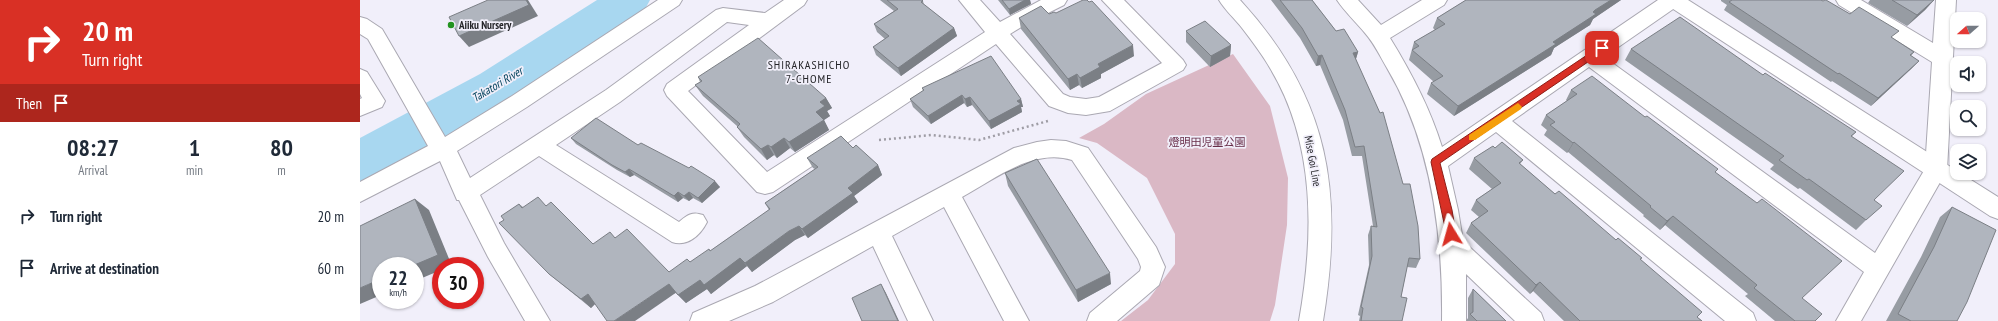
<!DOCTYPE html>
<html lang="en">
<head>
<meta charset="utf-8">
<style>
	:root { --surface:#fff; --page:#f6f6f7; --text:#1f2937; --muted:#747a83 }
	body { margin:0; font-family:"PT Sans Narrow","Noto Sans JP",sans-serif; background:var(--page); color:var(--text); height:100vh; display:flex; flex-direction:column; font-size:15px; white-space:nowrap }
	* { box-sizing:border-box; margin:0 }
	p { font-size:13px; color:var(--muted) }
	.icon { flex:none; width:22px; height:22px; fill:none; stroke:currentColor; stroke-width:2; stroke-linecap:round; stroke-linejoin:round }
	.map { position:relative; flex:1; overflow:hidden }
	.side { display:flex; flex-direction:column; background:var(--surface); width:360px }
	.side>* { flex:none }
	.banner { background:#d93025; color:#fff; overflow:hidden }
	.needle { width:26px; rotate:249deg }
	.fabs { position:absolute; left:1590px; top:12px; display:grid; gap:8px }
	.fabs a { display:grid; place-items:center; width:36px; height:36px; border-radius:8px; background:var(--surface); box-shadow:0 1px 3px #0004; font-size:20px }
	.speed { position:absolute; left:12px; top:257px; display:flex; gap:8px; font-size:20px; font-weight:700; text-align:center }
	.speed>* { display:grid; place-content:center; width:52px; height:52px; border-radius:50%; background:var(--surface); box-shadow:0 1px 3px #0004; line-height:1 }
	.speed small { font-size:10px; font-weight:400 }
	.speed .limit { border:6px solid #d22; background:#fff; color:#111 }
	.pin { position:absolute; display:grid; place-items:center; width:34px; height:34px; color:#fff; margin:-17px; border-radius:8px; box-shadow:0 2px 6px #0006 }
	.me { position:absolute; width:44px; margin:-22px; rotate:352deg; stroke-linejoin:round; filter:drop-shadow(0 0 3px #0008) }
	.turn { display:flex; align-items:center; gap:14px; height:84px; padding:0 16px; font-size:18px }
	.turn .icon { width:52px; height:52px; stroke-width:2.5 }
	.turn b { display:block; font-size:28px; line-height:34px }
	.then { display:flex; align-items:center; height:38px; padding:0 16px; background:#0003; gap:8px; font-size:15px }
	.eta { display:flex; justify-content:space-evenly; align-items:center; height:68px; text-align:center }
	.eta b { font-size:24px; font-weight:800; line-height:28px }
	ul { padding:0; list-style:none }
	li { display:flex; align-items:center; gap:12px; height:52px; padding:0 16px }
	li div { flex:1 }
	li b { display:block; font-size:15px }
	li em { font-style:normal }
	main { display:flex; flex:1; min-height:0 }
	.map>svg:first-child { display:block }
	.green { fill:#dab8c5 }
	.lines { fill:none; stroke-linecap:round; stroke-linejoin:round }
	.river { fill:#a8d7f0; fill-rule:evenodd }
	.street-casing { stroke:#aaa8b2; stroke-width:2 }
	.secondary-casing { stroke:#aaa8b2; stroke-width:2 }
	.path { stroke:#9f9da5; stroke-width:2.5; stroke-dasharray:2 3; stroke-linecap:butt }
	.street { fill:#fff; fill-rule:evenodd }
	.secondary { fill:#fff; fill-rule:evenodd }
	.wall { fill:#979ca3 }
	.shaded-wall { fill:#7b7f85 }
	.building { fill:#b0b5be; stroke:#7b7f85 }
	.route { fill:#d93025; stroke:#8d1f18 }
	.slow { fill:#f59e0b }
	.poi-dot { fill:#22931f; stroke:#f1effa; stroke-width:1.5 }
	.labels { text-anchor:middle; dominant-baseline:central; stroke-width:3.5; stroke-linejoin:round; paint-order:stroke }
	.poi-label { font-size:11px; font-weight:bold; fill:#252529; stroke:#f1effa; text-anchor:start }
	.park-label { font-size:11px; fill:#672d48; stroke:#f1effa }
	.street-label { font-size:11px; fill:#252529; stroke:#f1effa }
	.neighbourhood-label { font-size:12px; letter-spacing:1px; fill:#252529; stroke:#f1effa }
	.water-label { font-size:12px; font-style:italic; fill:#05445d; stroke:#f1effa }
</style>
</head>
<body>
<main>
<section class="side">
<div class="banner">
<div class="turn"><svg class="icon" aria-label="right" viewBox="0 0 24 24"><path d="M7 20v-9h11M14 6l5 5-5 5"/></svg><div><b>20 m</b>Turn right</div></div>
<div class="then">Then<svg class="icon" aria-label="arrive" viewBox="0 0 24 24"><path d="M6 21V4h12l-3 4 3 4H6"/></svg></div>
</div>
<div class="eta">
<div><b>08:27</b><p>Arrival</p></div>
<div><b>1</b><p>min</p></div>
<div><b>80</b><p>m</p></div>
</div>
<ul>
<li><svg class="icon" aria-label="right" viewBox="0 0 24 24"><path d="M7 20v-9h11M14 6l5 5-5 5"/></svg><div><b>Turn right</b></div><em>20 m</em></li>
<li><svg class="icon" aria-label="arrive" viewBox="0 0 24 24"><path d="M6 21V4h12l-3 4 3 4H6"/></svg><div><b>Arrive at destination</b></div><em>60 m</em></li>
</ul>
</section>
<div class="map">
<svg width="1638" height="321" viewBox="0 0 1638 321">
	<rect width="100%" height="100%" fill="#f1effa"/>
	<path class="green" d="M873 54 910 106 928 178 927 225 915 305 910 321H761L788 300 815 264V234L787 178 737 143 719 138 744 124 786 94Z"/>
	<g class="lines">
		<path class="river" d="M237 0H290L284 11 152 98 17 175 0 181V138L120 74Z"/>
		<g class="street-casing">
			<g id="street">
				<path d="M298 0H322L319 5 167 107 97 151 110 178 246 90 356 10 363 8 405 13 424 0H447L444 5 328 91 407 172 625 32 599 0H620L640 22 681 0H707L704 5 668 23 650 34 703 94 710 97 726 99 739 97 802 63 742 0H764L823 60 826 65 823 70 750 111 726 115 708 113 689 106 636 44 413 192 405 194 397 192 307 96 304 90 307 84 389 25 367 22 260 102 196 145 319 222C327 215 332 211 343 215L347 222C340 236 327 247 312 242L179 156 120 195 144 243 190 321H165L128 257 99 200H97L80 161 0 202V182L68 146 8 39 0 34V17L7 19 22 29 85 137 152 96Z"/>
				<path d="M977 0H998L1021 25 1062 0H1087L1084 5 1030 38C1051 72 1070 108 1082 147L1298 0H1322L1319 5 1244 57 1515 253 1565 169 1572 62 1479 5 1476 0H1501L1573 43 1576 0H1596L1587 170 1501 321H1476L1504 272 1229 67 1152 121 1393 313 1396 321H1365L1136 132 1088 166 1098 210 1103 241 1181 313 1184 321H1155L1106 274V321H1082C1083 235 1072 144 1027 68 1020 56 1014 43 1005 33 996 22 985 12 977 0Z"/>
				<path d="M0 69 7 72 25 101 22 107 0 116V99L2 98 0 94Z"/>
				<path d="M691 140 706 141 728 148 796 247 805 267 799 285 757 321H727L730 313 780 271 781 267 778 259 712 160C673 148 635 179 602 197L669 321H644L584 207 532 236 573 321H548L513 246 413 302 369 321H330L333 313 395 286 654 148 677 142Z"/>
			</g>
		</g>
		<g class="secondary-casing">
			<g id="secondary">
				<path d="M859 0H880C970 98 984 193 963 321H939C954 236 956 144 910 68 902 54 892 41 882 28 875 19 865 10 859 0Z"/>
				<path d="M1304 0H1328L1597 171V173H1600L1638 197V219L1630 216 1307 5Z"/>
			</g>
		</g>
		<path class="path" d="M519 140 572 135 619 140 688 121"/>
		<use href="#street" class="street"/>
		<use href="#secondary" class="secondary"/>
	</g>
	<g class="wall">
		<path d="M520 0H562L563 1 564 5 594 28 597 36 541 76 516 55 513 47 525 39 517 32 514 24 534 11Z"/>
		<path d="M638 0H670L671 4 650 15Z"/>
		<path d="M911 0H952L976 31 998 52 996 59 1060 259 1056 268 1047 267 1041 297 1042 321H999L1000 316 998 315 1009 265 1008 235 1011 226H1013L1002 156H992L983 120 960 65 956 66 940 38Z"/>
		<path d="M1106 0H1261L1233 19 1230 25 1194 48 1191 55 1094 116 1067 94 1071 83 1074 82 1049 60 1054 42 1075 30 1073 28 1077 18Z"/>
		<path d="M1361 0H1461L1490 14 1554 52 1551 56 1559 61 1551 69 1511 106 1472 81 1471 82 1364 10 1367 5 1361 1Z"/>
		<path d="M1510 0H1574L1565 10 1547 26 1508 3Z"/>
		<path d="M696 13 774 56 741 74V78L722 88 719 85 710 90 661 29 659 18Z"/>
		<path d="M826 31 871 45 870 56 850 67 826 42Z"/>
		<path d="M1271 49 1403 75 1496 132 1492 136 1514 200 1506 220 1496 230 1440 188 1438 189 1410 169 1414 165 1265 60Z"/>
		<path d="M338 77 466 98 472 108 467 111 470 116 464 120 469 130 435 152 430 148 417 158 414 155 407 160 384 137 377 127V126L343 96 335 85 340 82Z"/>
		<path d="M562 88 661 99 663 107H661L662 112 631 129 612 105 607 107 604 103 571 124 553 107 550 99 563 91Z"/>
		<path d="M1211 90 1355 173 1442 298 1455 321H1415L1385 296 1388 294 1305 225 1300 230 1283 216 1284 215 1208 152 1207 153 1184 135 1187 130 1181 125 1186 115 1207 101 1206 100Z"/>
		<path d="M211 138 278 145 360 187 342 203 333 198 329 201 323 198 318 202 274 175 270 177 257 170 216 144Z"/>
		<path d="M493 148 518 165 522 175 494 196 498 202 448 238 445 235 435 240 392 272 387 266 351 294 347 289 326 303 316 293 235 304 231 308 189 274 144 220 159 204 163 207 187 205 233 244 256 237 309 272 330 262 350 251 409 210 405 203 455 169 453 168 447 158Z"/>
		<path d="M1135 148 1163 160 1160 164 1195 194 1280 260 1337 317 1342 321H1204L1173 291 1170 294 1106 233 1111 223 1119 217 1111 210 1116 200 1132 189 1109 169 1114 158Z"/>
		<path d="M645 173 751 284 718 302 648 186Z"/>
		<path d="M1592 207 1597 321H1526L1561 257 1580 217Z"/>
		<path d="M1113 289 1146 321H1106L1108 318V298Z"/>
	</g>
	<g class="shaded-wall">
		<path d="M166 0H168L178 16 109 47 99 36Z"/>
		<path d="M665 0H670L671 4 650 15 649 9Z"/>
		<path d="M1251 0H1261L1233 19 1230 25 1194 48 1191 55 1094 116 1098 106 1193 42 1233 12 1235 10Z"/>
		<path d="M1574 0 1565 10 1547 26 1557 15Z"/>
		<path d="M594 28 597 36 541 76 538 68Z"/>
		<path d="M773 45 774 56 741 74V78L722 88 720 78 738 64Z"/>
		<path d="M871 45 870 56 850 67 851 56Z"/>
		<path d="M998 52 995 62 993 53Z"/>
		<path d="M962 55 960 65 956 66 958 56Z"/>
		<path d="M1559 61 1551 69 1511 106 1518 98Z"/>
		<path d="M717 74 719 85 710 90 708 79Z"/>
		<path d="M602 95 604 103 571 124 568 116Z"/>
		<path d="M610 97 612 105 607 107 605 99Z"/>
		<path d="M466 98 472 108 467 111 470 116 464 120 469 130 435 152 429 142 456 112 460 102Z"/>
		<path d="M661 99 663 107H661L662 112 631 129 629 121 657 101Z"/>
		<path d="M424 138 430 148 417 158 411 147Z"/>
		<path d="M1214 142 1208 152 1207 153 1213 143Z"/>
		<path d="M408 145 414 155 407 160 401 149Z"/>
		<path d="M518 165 522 175 494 196 498 202 448 238 442 229 488 188Z"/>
		<path d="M269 169 274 175 270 177 265 172Z"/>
		<path d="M355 181 360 187 342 203 338 198Z"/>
		<path d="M318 192 323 198 318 202 314 196Z"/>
		<path d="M329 192 333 198 329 201 324 196Z"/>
		<path d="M55 199 69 210 92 266H81V270L55 281V266H52Z"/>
		<path d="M1313 216 1305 225 1300 230 1307 221Z"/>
		<path d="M439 226 445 235 435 240 392 272 385 263 429 231Z"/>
		<path d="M380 258 387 266 351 294 347 289 326 303 318 295 340 280Z"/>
		<path d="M750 273 751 284 718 302 716 290Z"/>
		<path d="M21 279V295L0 304V288Z"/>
		<path d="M1180 282 1173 291 1170 294 1176 285Z"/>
		<path d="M309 284 317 292 275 321H254Z"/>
		<path d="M521 284 526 293 539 321H538Z"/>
		<path d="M228 294 237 302 231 308 221 299Z"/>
	</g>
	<g class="building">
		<path d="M128 0H166L169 5 99 36 89 17Z"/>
		<path d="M527 0H562L563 1 561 2 594 28 538 68 513 47 529 36 514 24 538 9Z"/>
		<path d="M642 0H665L649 9Z"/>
		<path d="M723 0H727L729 2 732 1 773 45 738 64 740 67 720 78 717 74 708 79 659 18 681 6 689 14 694 12 696 13Z"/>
		<path d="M920 0H952L976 31 984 29 998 52 993 53 1020 113 1023 112 1043 184H1050L1058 226 1060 259 1049 258 1041 297 1047 298 1042 321H1001L1003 308 1001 307 1012 256 1011 226 1017 227 1004 146 995 147 985 110 962 55 958 56 942 28Z"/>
		<path d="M1106 0H1251L1235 10 1233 12 1236 14 1193 42 1196 44 1098 106 1071 83 1083 76 1052 50 1059 46 1054 42 1085 24 1077 18Z"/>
		<path d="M1372 0H1461L1463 1 1465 0H1466L1490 14 1499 7 1539 31 1531 37 1554 52 1550 55 1559 61 1518 98 1479 73 1478 74 1369 2Z"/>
		<path d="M1532 0H1574L1557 15Z"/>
		<path d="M1320 17 1403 75 1405 73 1496 132 1491 136 1544 171 1514 200 1522 206 1506 220 1449 179 1447 180 1419 160 1424 156 1271 49Z"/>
		<path d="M845 21 871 45 851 56 826 31Z"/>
		<path d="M398 38 466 98 460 102 465 106 456 112 464 120 429 142 424 138 411 147 408 145 401 149 377 127 380 124 335 85 342 81 338 77Z"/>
		<path d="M631 56 661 99 657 101 661 104 629 121 610 97 605 99 602 95 568 116 550 99 564 90 562 88Z"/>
		<path d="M1232 76 1285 117 1287 116 1358 169 1355 172 1397 203 1402 199 1482 261 1442 298 1462 314 1455 321H1435L1394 288 1397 285 1313 216 1307 221 1290 207 1291 206 1214 142 1213 143 1190 125 1195 122 1186 115 1217 94 1211 90Z"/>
		<path d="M236 118 278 145 281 143 329 168 331 166 355 181 338 198 329 192 324 196 318 192 314 196 269 169 265 172 252 165 211 138Z"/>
		<path d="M481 136 493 148 496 145 518 165 488 188 493 193 442 229 439 226 429 231 385 263 380 258 344 285 340 280 318 295 309 284 254 321H247L228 294 221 299 189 274 139 223 144 220 141 216 159 204 162 208 178 197 186 206 191 202 233 244 250 232 255 238 267 229 309 272 327 259 330 262 349 249 350 251 410 209 405 203 458 167 447 158Z"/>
		<path d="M1142 142 1163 160 1159 163 1195 194 1199 191 1256 240 1258 238 1282 258 1280 259 1342 312 1337 317 1342 321H1220L1180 282 1176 285 1111 223 1128 211 1116 200 1141 183 1114 158 1133 146 1135 148Z"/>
		<path d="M677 159 750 273 716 290 645 173Z"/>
		<path d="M55 199 78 255 52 266H21V279L0 288V226Z"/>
		<path d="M1592 207 1636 230 1607 302 1597 321H1551L1538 314 1574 247Z"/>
		<path d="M521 284 538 321H502L492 298Z"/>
		<path d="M1113 289 1146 321H1117L1110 314 1113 312Z"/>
	</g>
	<path class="route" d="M1242 45 1244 46V51L1080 163 1092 210 1096 234 1091 239 1087 237 1071 162 1072 159Z"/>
	<path class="slow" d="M1158 103 1162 107 1161 109 1115 140H1109V135Z"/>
	<circle class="poi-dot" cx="91" cy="25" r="4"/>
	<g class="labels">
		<g class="poi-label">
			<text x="99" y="25">Aiiku Nursery</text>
		</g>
		<g class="park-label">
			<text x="847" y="142">燈明田児童公園</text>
		</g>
		<g class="street-label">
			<text transform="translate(953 161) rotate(80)">Mise Goi Line</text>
		</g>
		<g class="neighbourhood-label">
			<text x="449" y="64">SHIRAKASHICHO<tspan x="449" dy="14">7-CHOME</tspan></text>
		</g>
		<g class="water-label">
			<text transform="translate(137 84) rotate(-31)">Takatori River</text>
		</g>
	</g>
</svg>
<div class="fabs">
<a><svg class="needle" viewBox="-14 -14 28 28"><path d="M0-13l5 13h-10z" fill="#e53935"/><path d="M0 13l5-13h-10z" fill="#747a83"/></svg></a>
<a><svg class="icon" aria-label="sound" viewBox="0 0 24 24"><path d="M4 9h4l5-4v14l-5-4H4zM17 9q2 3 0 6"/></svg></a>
<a><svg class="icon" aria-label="search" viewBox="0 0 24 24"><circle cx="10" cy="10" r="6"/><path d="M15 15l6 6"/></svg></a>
<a><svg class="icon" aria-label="layers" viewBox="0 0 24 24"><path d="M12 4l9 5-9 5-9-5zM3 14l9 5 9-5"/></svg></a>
</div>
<div class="speed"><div>22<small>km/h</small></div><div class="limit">30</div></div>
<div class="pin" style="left:1242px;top:48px;background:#d93025"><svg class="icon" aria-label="arrive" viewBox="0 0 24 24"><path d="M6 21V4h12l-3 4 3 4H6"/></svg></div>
<svg class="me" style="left:1091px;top:234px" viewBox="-20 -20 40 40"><path d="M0-17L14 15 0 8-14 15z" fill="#d93025" stroke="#fff" stroke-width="4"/></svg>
</div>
</main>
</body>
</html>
